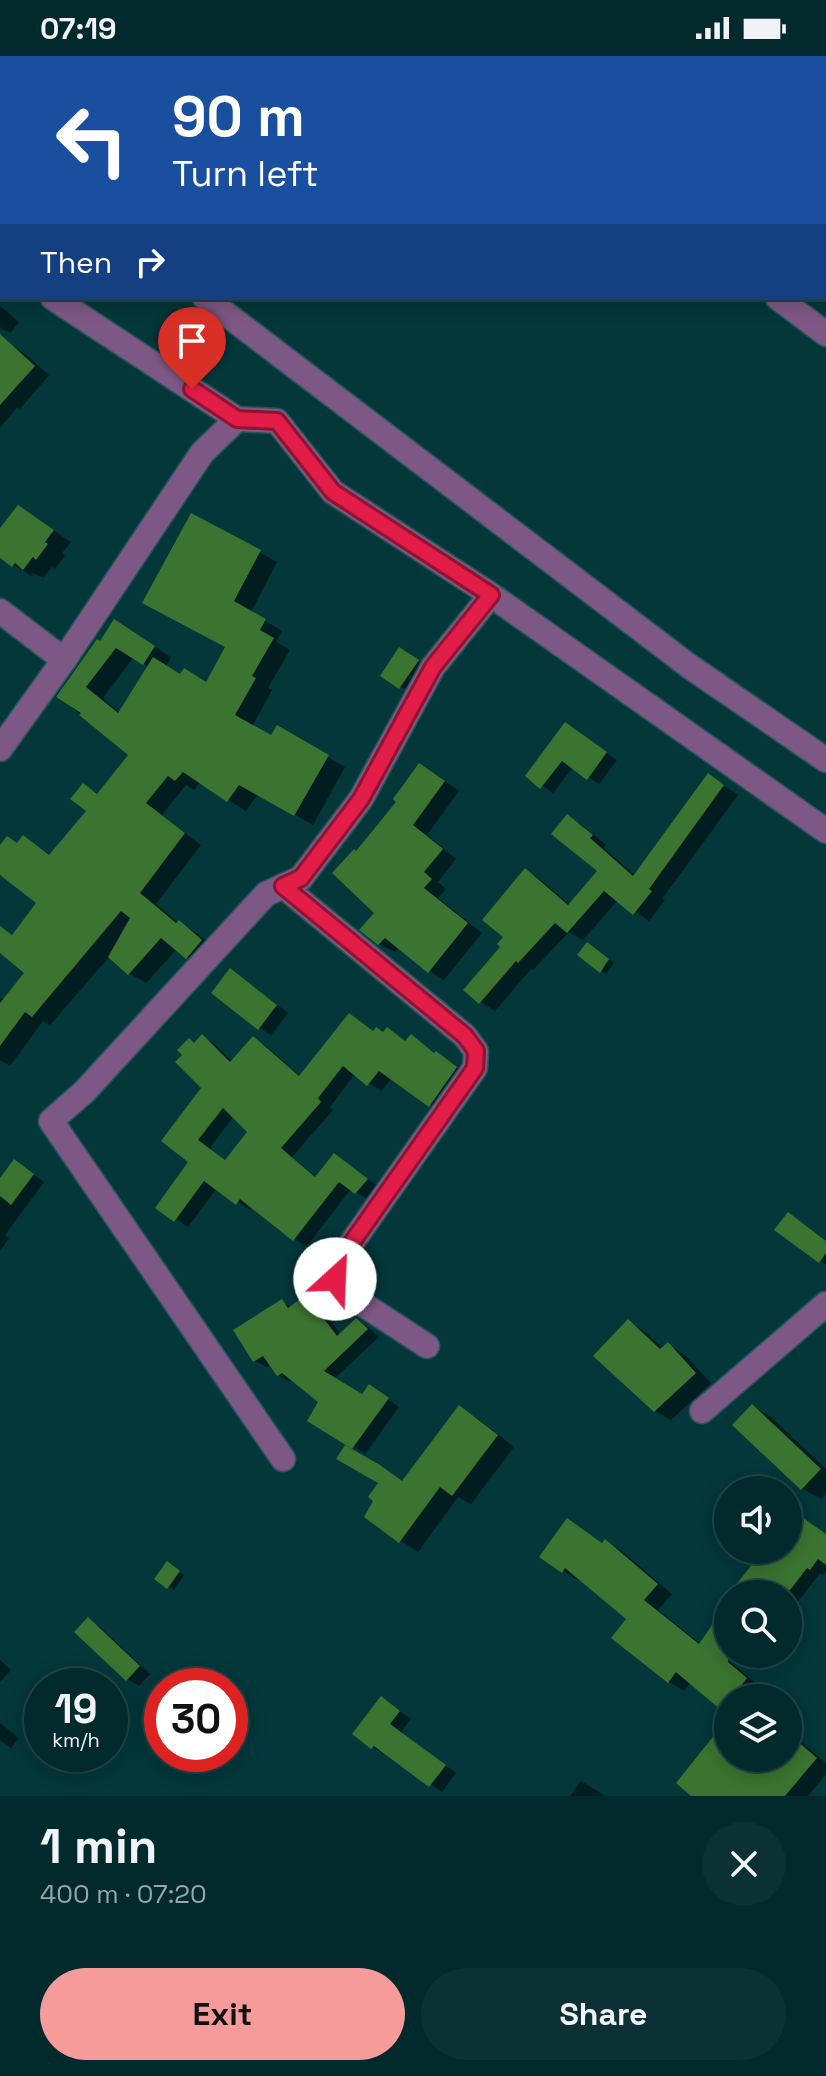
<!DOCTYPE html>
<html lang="en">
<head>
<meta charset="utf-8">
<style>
	:root { --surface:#02292c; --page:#0c3134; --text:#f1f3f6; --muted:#96a6a9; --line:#234548; --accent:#f59b9a }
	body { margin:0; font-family:"Space Grotesk",sans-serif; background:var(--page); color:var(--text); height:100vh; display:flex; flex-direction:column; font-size:30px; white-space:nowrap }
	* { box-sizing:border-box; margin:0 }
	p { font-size:26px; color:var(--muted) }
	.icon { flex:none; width:44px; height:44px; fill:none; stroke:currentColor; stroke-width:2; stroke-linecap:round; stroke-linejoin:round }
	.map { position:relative; height:1740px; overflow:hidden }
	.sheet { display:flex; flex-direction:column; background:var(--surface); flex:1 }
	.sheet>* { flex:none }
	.banner { position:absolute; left:0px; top:0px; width:826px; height:244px; box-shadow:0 4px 20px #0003,0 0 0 2px var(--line); background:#1a4fa0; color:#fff; overflow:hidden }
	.buttons { position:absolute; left:714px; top:1420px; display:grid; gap:16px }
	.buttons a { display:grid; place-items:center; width:88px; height:88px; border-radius:50%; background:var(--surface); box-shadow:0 4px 20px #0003,0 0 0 2px var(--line); font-size:40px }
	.speed { position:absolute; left:24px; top:1612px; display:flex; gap:16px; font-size:40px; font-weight:700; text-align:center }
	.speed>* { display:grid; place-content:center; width:104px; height:104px; border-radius:50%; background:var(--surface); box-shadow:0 4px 20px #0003,0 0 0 2px var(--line); line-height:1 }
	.speed small { font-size:20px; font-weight:400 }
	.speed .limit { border:12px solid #d22; background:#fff; color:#111 }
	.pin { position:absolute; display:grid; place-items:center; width:68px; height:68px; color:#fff; margin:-82px -34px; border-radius:50% 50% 50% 0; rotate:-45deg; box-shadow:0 0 8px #0007 }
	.pin .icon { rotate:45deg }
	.me { position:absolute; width:88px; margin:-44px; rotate:25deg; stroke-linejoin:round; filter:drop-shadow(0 0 6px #0008) }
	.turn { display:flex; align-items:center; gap:28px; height:168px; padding:0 40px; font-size:36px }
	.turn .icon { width:104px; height:104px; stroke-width:2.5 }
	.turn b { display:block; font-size:56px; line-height:68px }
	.then { display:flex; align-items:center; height:76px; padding:0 40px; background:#0003; gap:16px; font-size:30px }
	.round { display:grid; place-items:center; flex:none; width:84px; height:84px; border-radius:42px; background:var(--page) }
	.head { display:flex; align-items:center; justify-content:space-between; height:136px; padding:0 40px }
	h1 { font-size:48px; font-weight:700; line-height:60px }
	.button { display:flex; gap:16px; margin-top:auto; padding:16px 40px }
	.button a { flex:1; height:92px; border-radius:48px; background:var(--accent); color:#111; font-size:32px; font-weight:700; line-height:92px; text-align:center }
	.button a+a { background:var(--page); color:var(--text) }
	.status { display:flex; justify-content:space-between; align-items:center; height:56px; padding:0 40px; background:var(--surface); direction:ltr }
	.status svg { height:22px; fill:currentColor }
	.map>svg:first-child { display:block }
	.shadow { fill:#0007; fill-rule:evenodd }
	.building { fill:#3b7431; fill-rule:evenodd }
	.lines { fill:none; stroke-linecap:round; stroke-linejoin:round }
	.street-casing { stroke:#255659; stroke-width:27 }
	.street { stroke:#7d5884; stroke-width:24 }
	.route-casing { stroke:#92132f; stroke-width:20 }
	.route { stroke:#e11d48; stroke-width:14 }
</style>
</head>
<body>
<div class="status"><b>07:19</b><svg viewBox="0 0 49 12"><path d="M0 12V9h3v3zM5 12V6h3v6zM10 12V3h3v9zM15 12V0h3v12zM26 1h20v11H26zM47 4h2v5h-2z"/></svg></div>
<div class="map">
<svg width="826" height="1740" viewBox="0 0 826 1740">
	<rect width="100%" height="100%" fill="#03373a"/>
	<g class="shadow">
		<path d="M826 1V65L824 64V4Z"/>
		<path d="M0 250 19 266 10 277 0 272Z"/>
		<path d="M9 288 24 297 49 319 20 353 17 351 0 372V298Z"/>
		<path d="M19 451 71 486 62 497 65 500 55 513 52 511 43 522 33 517 31 520 0 500V476Z"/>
		<path d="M192 459 277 506 251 556 282 575 276 586 290 594 268 632 272 634 252 671 272 682 278 672 345 711 313 769 258 738 246 755 200 726 194 734 186 729 162 759 201 789 156 848 179 867 197 877 219 895 204 912 177 893 146 927 129 917 110 900 50 969 43 965 10 1010 0 1004V942L5 944 27 916 0 895V884L13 881 39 847 0 817V792L18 788 23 782 51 800 88 755 83 730 99 738 130 699 59 641 132 576 171 601 166 611 181 620 207 628 228 591ZM134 601 149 611 120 657 103 642Z"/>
		<path d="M411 601 429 613 412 638 383 620Z"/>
		<path d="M577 675 617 704 599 728 573 711 553 737 528 720Z"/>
		<path d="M435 718 459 735 427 779 456 803 438 826 446 833 438 842 482 877 444 924 429 915 399 891 395 896 379 888 377 857 357 797Z"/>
		<path d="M709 720 738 739 662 843 665 844 649 865 618 844 583 884 569 876 533 914 531 913 495 955 480 946 506 881 525 815 540 823 570 849 600 815 568 761 582 769 606 789 604 792 636 820Z"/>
		<path d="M592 892 614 907 606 918 601 915Z"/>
		<path d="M231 915 242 922 288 957 271 979 259 972Z"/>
		<path d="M349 959 374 976 407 986 411 981 469 1020 443 1057 392 1022 381 1035 355 1018 330 1051 333 1054 292 1101 317 1122 334 1099 379 1131 369 1144 351 1133 307 1190 294 1183 253 1150 250 1154 217 1132 188 1171 158 1151 191 1106 204 1031 195 988 202 981 215 988 233 1006 253 982 266 990 301 1021ZM234 1060 250 1076 226 1105 209 1093Z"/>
		<path d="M15 1105 44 1126 5 1179 9 1182 0 1195V1125Z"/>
		<path d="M800 1165 826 1185V1209L820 1205Z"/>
		<path d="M306 1241 318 1248 341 1279 356 1264 368 1271 379 1281 334 1323 363 1341 381 1338 399 1351 365 1398 310 1364 321 1346 293 1324 290 1326 278 1319 271 1309 267 1311 255 1305 282 1246 292 1251Z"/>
		<path d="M629 1266 644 1275 664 1293 668 1289 684 1298 711 1327 671 1364 655 1355Z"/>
		<path d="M753 1350 771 1361 826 1413V1438L821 1443 803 1433 735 1369Z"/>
		<path d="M460 1352 477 1362 514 1391 471 1448 458 1441 418 1496 367 1461 380 1427 346 1391 403 1426Z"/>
		<path d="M568 1464 604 1488 605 1486 621 1494 672 1538 658 1554 701 1588 718 1595 761 1632 755 1640 758 1642H728V1658L691 1626 684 1635 669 1626 614 1582 629 1563 580 1522 578 1524 563 1515Z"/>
		<path d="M788 1472 826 1479V1515L823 1519 820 1517 794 1551 796 1552 788 1563V1538H736L773 1494H788Z"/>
		<path d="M172 1511 184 1519 174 1534 156 1523Z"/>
		<path d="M88 1564 100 1571 150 1618 139 1630 127 1623Z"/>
		<path d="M0 1604 11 1614 0 1626Z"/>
		<path d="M201 1620 213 1627 218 1630H194Z"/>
		<path d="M230 1638 242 1646 230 1665Z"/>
		<path d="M393 1650 411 1663 401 1676 456 1717 442 1736 386 1696 384 1698 372 1691Z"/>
		<path d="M728 1665V1702H788V1667L801 1678 797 1682 826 1707V1718L808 1740H695Z"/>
		<path d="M0 1667 19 1682 11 1692 0 1684Z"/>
		<path d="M581 1725 599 1736 605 1740H570Z"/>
	</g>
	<g class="building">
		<path d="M0 278 35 310 0 349Z"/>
		<path d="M18 449 54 474 45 486 48 488 36 504 33 501 23 514 15 507 12 511 0 502V472Z"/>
		<path d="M191 457 261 494 234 545 266 563 260 574 274 582 252 620 256 622 235 659 271 679 277 669 329 699 294 760 239 729 227 746 183 716 175 725 168 720 146 747 185 777 140 837 176 867 179 864 202 884 186 903 161 882 128 919 108 901 130 862 121 855 32 961 25 956 0 990V947L24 917 0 897V870L12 879 36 847 0 819V789L7 780 17 787 23 779 49 799 86 755 70 743 83 727 97 738 128 699 79 659 81 657 56 641 90 593 97 583 100 585 114 563 155 590 143 609 116 592 86 631 118 657 153 601 180 618 184 612 206 626 225 591 142 547Z"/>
		<path d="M399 591 419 604 399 633 380 620Z"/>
		<path d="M565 666 607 696 587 724 562 705 540 733 525 720Z"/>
		<path d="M419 707 445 725 413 769 443 793 424 816 432 823 424 832 468 867 428 917 385 882 378 889 359 874 374 857 332 817 354 793 356 795 396 746 393 743Z"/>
		<path d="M708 717 724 729 649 833 652 835 633 859 604 835 567 877 555 867 518 907 516 905 479 948 463 934 500 891 497 888 503 881 482 864 525 812 568 849 597 815 551 778 567 758 593 779 590 782 633 820Z"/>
		<path d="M587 886 609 903 600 917 577 899Z"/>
		<path d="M230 912 277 949 258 974 211 937Z"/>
		<path d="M349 957 373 975 376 971 383 976 387 971 405 985 411 978 434 997 436 995 457 1011 429 1051 379 1015 367 1030 343 1010 318 1042 321 1046 281 1092 315 1121 334 1097 368 1123 355 1138 339 1126 293 1185 240 1143 236 1149 204 1125 174 1166 155 1152 188 1106 161 1085 201 1032 175 1006 182 999 177 994 189 982 194 987 202 978 230 1006 253 980 299 1020ZM223 1052 247 1076 225 1104 198 1084Z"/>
		<path d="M14 1103 34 1118 11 1149 0 1140V1122Z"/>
		<path d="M788 1156 826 1185V1197L819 1207 774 1174Z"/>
		<path d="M306 1239 337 1280 356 1262 368 1273 324 1315 362 1338 369 1328 389 1342 352 1393 307 1365 318 1346 282 1317 277 1320 263 1300 253 1306 233 1274 282 1243 288 1252Z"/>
		<path d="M628 1263 660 1293 668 1286 696 1317 654 1356 593 1300Z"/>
		<path d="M752 1348 821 1413 801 1434 732 1369Z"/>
		<path d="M459 1349 498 1379 452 1440 440 1431 399 1487 364 1461 373 1445 368 1441 378 1427 336 1403 345 1389 380 1409 402 1425Z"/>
		<path d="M796 1457 826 1478V1509L818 1503 810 1514 807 1512 787 1538H733L739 1530 736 1529 763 1494H788V1469Z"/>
		<path d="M567 1462 602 1487 605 1483 658 1528 644 1544 699 1588 728 1546V1606L747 1622 741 1630 756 1642H728V1660L676 1616 668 1627 611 1582 626 1563 565 1512 562 1517 539 1501Z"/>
		<path d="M167 1505 180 1515 167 1533 154 1523Z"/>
		<path d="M88 1561 140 1610 126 1625 74 1576Z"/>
		<path d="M381 1640 400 1655 390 1668 446 1709 429 1731 374 1690 371 1693 352 1678Z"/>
		<path d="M728 1662V1702H788V1677L817 1702 785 1740H691L676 1727Z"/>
	</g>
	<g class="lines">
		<g class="street-casing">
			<g id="street">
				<path d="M450 0 452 2"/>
				<path d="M0 86 2 88"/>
				<path d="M0 208 2 209"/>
				<path d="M53 242 237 363 277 365 333 436 491 539 826 775"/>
				<path d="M205 242 689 610 826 704"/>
				<path d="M778 242 826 278"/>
				<path d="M0 555 64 604"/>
				<path d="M0 693 64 604 202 397 237 363"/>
				<path d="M283 830 465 980 476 995 475 1012 348 1192 338 1209 335 1223 344 1236 427 1290"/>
				<path d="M702 1355 826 1248"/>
				<path d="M283 1403 51 1065 85 1035 266 838 301 822 361 743 433 611 491 539"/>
			</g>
		</g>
		<use href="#street" class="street"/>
	</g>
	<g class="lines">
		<g class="route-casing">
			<path id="route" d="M192 333 237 363 277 365 333 436 491 539 433 611 361 743 301 822 283 830 465 980 476 995 475 1012 348 1192 338 1209 335 1223"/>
		</g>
		<use href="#route" class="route"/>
	</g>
</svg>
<div class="buttons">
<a><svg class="icon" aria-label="sound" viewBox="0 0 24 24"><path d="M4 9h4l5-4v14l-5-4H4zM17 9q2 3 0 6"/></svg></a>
<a><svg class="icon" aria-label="search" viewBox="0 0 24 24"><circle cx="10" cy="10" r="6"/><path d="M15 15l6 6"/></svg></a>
<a><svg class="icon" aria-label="layers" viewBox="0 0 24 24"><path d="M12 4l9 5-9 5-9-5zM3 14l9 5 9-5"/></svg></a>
</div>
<div class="speed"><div>19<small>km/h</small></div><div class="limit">30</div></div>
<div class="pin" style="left:192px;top:333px;background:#d93025"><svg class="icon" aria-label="arrive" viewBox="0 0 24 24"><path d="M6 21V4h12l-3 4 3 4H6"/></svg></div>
<svg class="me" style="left:335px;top:1223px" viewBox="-20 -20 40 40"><circle r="19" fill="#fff"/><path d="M0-13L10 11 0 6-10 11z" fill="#e11d48"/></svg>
<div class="banner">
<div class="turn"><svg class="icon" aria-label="left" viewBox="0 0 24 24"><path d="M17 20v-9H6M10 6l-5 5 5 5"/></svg><div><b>90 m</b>Turn left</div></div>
<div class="then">Then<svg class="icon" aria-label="right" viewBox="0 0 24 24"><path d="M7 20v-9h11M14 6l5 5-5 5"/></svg></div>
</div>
</div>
<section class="sheet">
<div class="head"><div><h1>1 min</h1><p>400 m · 07:20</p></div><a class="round"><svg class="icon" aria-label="close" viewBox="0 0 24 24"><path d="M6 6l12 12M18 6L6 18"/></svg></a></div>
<div class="button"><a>Exit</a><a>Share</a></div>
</section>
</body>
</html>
